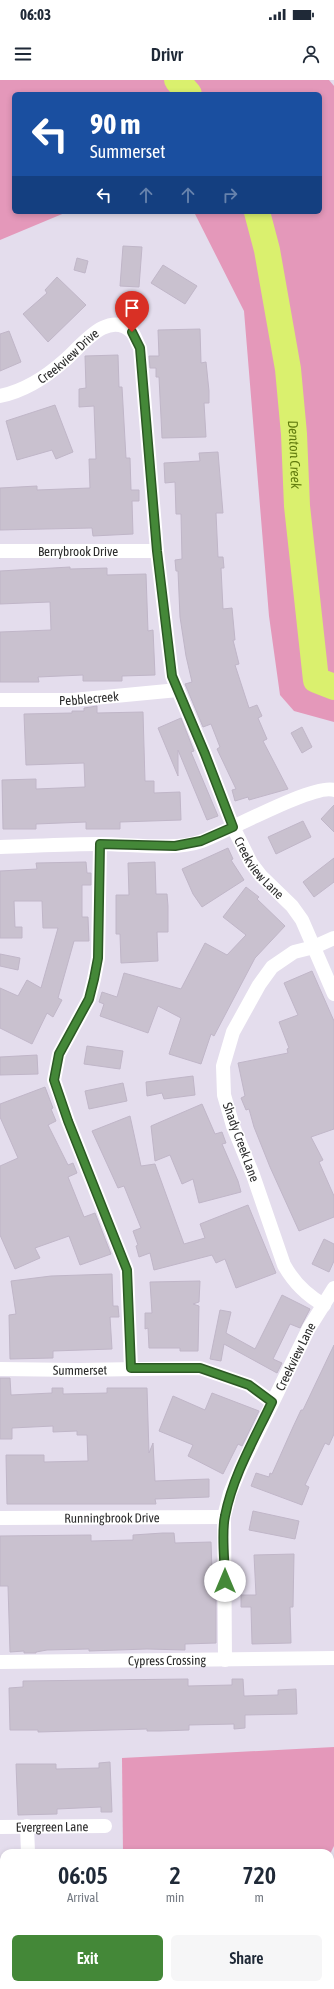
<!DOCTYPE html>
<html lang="en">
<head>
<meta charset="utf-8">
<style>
	:root { --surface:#fff; --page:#f6f6f7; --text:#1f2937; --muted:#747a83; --accent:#448838 }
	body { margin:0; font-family:"Asap Condensed",sans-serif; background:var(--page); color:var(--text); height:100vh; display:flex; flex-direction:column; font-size:15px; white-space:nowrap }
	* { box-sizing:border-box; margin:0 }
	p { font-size:13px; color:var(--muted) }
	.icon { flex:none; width:22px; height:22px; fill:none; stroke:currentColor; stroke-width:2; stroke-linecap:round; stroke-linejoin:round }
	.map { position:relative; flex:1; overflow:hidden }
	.drawer { position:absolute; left:0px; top:1769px; width:334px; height:140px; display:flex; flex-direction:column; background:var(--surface); border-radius:12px 12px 0 0; box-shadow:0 2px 6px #0003 }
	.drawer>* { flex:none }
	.guide { position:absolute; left:12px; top:12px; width:310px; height:122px; border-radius:6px; box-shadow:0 2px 6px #0003; background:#1a4fa0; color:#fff; overflow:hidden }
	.pin { position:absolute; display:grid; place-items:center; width:34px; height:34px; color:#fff; margin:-41px -17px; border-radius:50% 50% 50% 0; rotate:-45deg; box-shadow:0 0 4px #0007 }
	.pin .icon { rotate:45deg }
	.me { position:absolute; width:44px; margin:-22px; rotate:0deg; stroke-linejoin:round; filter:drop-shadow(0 0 3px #0008) }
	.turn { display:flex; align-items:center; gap:14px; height:84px; padding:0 12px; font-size:18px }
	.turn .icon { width:52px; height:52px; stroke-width:2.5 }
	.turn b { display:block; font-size:28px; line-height:34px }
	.lanes { display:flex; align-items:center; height:38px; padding:0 12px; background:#0003; justify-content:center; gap:20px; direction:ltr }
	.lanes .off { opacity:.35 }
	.eta { display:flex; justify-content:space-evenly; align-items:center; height:68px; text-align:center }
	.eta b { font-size:24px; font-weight:600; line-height:28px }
	.action { display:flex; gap:8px; margin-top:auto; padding:8px 12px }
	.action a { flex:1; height:46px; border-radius:6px; background:var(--accent); color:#fff; font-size:16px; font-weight:600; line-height:46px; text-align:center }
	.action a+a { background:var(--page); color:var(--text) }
	.status { display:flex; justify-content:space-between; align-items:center; height:28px; padding:0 20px; background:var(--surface); direction:ltr }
	.status svg { height:11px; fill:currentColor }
	header { display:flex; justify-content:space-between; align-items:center; height:52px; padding:0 12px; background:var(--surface); font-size:18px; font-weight:600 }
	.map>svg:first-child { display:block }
	.green { fill:#e498ba }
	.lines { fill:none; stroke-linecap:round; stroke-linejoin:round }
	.river { stroke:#daf06e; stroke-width:26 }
	.building { fill:#c9c1cf; stroke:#c0b6c8 }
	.street { stroke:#fff; stroke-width:14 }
	.route-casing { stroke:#2c5824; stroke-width:10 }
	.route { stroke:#448838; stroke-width:7 }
	.labels { text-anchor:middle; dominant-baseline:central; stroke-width:3; stroke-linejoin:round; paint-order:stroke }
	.street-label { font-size:13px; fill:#2b2b2b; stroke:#fff }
	.water-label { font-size:14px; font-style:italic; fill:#607b0d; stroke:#fff }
</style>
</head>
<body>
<div class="status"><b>06:03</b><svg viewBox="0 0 49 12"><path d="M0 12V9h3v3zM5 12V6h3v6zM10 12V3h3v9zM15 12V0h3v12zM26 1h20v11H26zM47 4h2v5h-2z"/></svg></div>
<header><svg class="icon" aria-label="menu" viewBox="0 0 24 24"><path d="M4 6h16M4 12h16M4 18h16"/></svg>Drivr<svg class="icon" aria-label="person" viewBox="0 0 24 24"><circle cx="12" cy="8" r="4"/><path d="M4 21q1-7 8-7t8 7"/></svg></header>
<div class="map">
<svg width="334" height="1909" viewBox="0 0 334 1909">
	<rect width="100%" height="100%" fill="#e4dded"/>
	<g class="green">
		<path d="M0 0H329L334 6V642L294 631 280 615 269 536 244 231 194 132H320V14H14V132H67L0 160Z"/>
		<path d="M334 1667V1766L330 1774 123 1773 122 1678Z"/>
		<path d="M125 1905H266L264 1909H125Z"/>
	</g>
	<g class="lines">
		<g class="river">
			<path d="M177 0 189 14"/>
			<path id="s1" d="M257 132 267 170 288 289 294 354 297 426 316 600 334 607"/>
		</g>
	</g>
	<g class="building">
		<path d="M123 166 142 167 139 207 120 206Z"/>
		<path d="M77 178 88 181 85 193 74 190Z"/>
		<path d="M163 185 197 206 185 224 151 203Z"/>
		<path d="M57 197 86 225 48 262 23 234 47 213 45 210Z"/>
		<path d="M200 249 201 283 206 282 209 311V323H204L206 357 162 358 159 297H156V288H150L149 276H159L158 250Z"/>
		<path d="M9 251 21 282 0 291V254Z"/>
		<path d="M118 275 119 307H122L126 378H130L131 410H139V421H132L133 454 93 456 92 448 0 450V408L37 406V410L90 408 89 379H96L94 326 79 327V309L86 308 85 276Z"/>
		<path d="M55 325 73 372 56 379 52 370 17 380 6 341Z"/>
		<path d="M218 372 223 433H216L218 477H223L224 488H221L223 529 232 528 235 560H233L239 584 235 585 249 628 257 625 262 636 258 638 267 659 263 661 288 709 249 720 248 717 235 721 232 710 236 709 217 669 220 667 211 644 203 647 185 604 192 602 186 576 180 537 178 491H176L175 480 182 479 181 434H176L175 402 165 403 164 383 200 381 199 373Z"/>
		<path d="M70 487V489L107 488V495L146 494 148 551 153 550 155 595 122 596V601H83V595L38 597 39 602H0V552L51 550 50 522 0 524V491Z"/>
		<path d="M97 626V633L143 632 145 701H154V713L180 712 181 740 120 742V749H86V742L36 744V749H3L2 700 36 699V709L85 707 84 683 26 685 24 634 72 633V631H84V628Z"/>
		<path d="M181 638 194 671 191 672 218 736 207 740 178 670V696L158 648Z"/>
		<path d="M302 647 312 667 302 673 291 653Z"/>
		<path d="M334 725V752L321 739Z"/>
		<path d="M303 741 311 757 276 774 268 757Z"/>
		<path d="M228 768 233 779 231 780 244 800 202 827 193 814 182 789Z"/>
		<path d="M334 778V802L314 817 303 802Z"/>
		<path d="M86 782 87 793H91V805H82V837H88L89 861H74L58 918 62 920 53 937 47 933 32 964 0 948V908L18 916 27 900 41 908 58 848H43L42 821H14L15 847H22V858H0V791L37 789 36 783Z"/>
		<path d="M155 782 156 814H167L168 826V852H157L158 881 121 883 120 854H116V815H129L128 783Z"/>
		<path d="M246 807 259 817 257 819 285 846 255 878 214 956 211 954 201 984 169 974 181 938 158 926 148 953 100 936 104 924 99 922 102 912 117 917 124 893 181 909 205 863 227 875 246 855 223 837Z"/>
		<path d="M0 874 20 878 18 890 0 886Z"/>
		<path d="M312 891 334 941V1049L311 1057 323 1080 319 1082 334 1116V1137L299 1151 270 1087 254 1047 249 1029 246 1030 241 1018 245 1016 238 983 288 973 287 969 289 968 279 942 298 935 284 903Z"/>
		<path d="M87 966 123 971 120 989 84 984Z"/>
		<path d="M37 975 38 994 0 995V977Z"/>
		<path d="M193 996 195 1015 164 1019 162 1013 147 1016 146 1002Z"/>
		<path d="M123 1003 127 1021 89 1029 85 1011Z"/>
		<path d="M45 1007 53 1028 51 1029 56 1041 48 1045 68 1085 73 1083 77 1093 68 1097 84 1137 95 1133 111 1174 80 1185 69 1156 35 1168 40 1178 15 1189 0 1155V1086L18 1078 0 1037V1024Z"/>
		<path d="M202 1024 215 1054 222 1052 226 1063 222 1064 238 1101 241 1112 199 1123 193 1099 182 1104 170 1075 155 1081 151 1046Z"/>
		<path d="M130 1036 141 1086 155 1084 184 1164 205 1158 200 1144 248 1125 276 1193 236 1208 225 1179 216 1183 212 1175 154 1190 150 1173 139 1177 136 1166 138 1165 133 1151 141 1148 124 1106 118 1108 92 1051Z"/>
		<path d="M324 1159 334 1164V1181L329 1192 312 1184Z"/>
		<path d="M112 1194 113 1226H118L119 1237H110L112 1269 53 1271V1278L10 1279 9 1235 16 1234 11 1201 51 1196Z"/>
		<path d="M200 1201 199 1222 193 1224 199 1226 198 1271H180V1268H149L148 1248 145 1249V1233H152L150 1202Z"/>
		<path d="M282 1215 310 1229 300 1248 290 1244 273 1279 282 1283 277 1293 224 1264 221 1281 210 1279 220 1230 231 1232 226 1253 255 1269Z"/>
		<path d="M334 1265V1354L329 1365 325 1363 305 1405 309 1407 302 1425 251 1406 256 1393 269 1397 270 1393 272 1394 293 1347 301 1330H303Z"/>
		<path d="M0 1298H10L11 1315 52 1313V1308H63V1314L107 1313V1308H147L149 1373 153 1363 155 1401 209 1399V1417L155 1419 156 1424H7L6 1375H44V1382L88 1381 87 1355H77V1351L53 1352V1346L12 1348V1359H0Z"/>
		<path d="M212 1313 259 1331 242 1366 238 1364 223 1394 188 1376 193 1365 159 1351 173 1316 205 1330Z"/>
		<path d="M253 1431 299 1441 295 1459 249 1450Z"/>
		<path d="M163 1453H174L175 1463 211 1462 213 1519H216V1563L185 1564V1570L147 1569 89 1571V1569L47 1570 36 1572V1573H24V1571L10 1572 8 1506H0V1456L91 1455V1461L133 1460V1455Z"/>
		<path d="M294 1474 293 1527H290L291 1563 252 1564 251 1527H241V1515H256L254 1475Z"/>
		<path d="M188 1599V1606L232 1605V1599H243L244 1616 278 1615V1610L296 1609 297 1634 245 1635V1648L234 1649V1644L189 1645V1650L160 1651H147V1649L38 1652V1650H10L9 1608 23 1607V1601Z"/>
		<path d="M110 1682 112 1732H101V1727L57 1729V1734L18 1735 16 1684H56V1689L99 1688V1683Z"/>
	</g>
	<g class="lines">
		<g class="street">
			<path id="s2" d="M0 316C24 311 46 297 64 281 80 268 108 228 132 252 135 256 137 263 140 268L157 471 172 596 205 674 233 747 251 783 261 796 292 826 302 840 334 914"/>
			<path id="s3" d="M0 471H157"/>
			<path id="s4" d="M0 620H73L178 610"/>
			<path d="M100 764 98 878 94 899 89 919 59 974 54 1000 68 1041 127 1190 131 1289"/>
			<path d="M0 767C33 766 67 764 100 764 131 764 174 771 202 761 226 752 315 703 334 710"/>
			<path d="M324 1225C306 1215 294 1203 284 1185L253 1095 233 1046 224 1015 223 986 233 952 259 905 272 887 294 872 314 867 334 858"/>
			<path id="s5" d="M0 1289 78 1290 200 1288 249 1305 272 1322"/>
			<path id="s6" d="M0 1438 224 1437"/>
			<path id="s7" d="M225 1580 224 1437 230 1413 241 1387 309 1248 334 1208"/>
			<path id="s8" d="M0 1582 334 1578"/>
			<path d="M27 1746 28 1773"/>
			<path id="s9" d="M0 1747 105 1746"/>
			<path d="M31 1905V1909"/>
		</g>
	</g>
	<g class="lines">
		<g class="route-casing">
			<path id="route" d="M132 252 140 268 157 471 172 596 205 674 233 747 201 761 175 766 100 764 98 878 94 899 89 919 59 974 54 1000 68 1041 127 1190 131 1288H200L249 1305 272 1322C255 1358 233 1395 225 1436 221 1453 225 1482 225 1501"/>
		</g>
		<use href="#route" class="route"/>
	</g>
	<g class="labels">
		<g class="street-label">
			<text stroke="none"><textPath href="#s2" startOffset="80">Creekview Drive</textPath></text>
			<text stroke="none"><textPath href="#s3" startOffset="78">Berrybrook Drive</textPath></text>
			<text stroke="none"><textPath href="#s4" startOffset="89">Pebblecreek</textPath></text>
			<text stroke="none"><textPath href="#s2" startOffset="716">Creekview Lane</textPath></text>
			<text transform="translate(241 1062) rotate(70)">Shady Creek Lane</text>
			<text stroke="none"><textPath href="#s7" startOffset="319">Creekview Lane</textPath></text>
			<text stroke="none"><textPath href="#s5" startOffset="80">Summerset</textPath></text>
			<text stroke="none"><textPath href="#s6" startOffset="112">Runningbrook Drive</textPath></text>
			<text stroke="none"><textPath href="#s8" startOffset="167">Cypress Crossing</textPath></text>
			<text stroke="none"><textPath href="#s9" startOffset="52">Evergreen Lane</textPath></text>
		</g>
		<g class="water-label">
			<text stroke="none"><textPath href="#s1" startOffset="246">Denton Creek</textPath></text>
		</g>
	</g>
</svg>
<div class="pin" style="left:132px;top:252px;background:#d93025"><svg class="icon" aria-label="arrive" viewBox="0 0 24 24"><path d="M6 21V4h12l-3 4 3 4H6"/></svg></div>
<svg class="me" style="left:225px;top:1501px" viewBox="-20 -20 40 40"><circle r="19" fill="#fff"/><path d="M0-13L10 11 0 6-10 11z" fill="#448838"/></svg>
<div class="guide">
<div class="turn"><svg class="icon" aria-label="left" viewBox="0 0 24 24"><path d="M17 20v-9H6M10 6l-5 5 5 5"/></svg><div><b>90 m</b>Summerset</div></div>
<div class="lanes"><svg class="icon" aria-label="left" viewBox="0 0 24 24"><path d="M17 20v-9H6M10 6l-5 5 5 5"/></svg><svg class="icon off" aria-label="ahead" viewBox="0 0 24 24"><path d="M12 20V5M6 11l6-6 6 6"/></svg><svg class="icon off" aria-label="ahead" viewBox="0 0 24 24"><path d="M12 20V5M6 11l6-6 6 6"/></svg><svg class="icon off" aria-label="right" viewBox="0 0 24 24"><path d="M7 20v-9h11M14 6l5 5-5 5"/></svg></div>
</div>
<section class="drawer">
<div class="eta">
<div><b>06:05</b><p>Arrival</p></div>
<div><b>2</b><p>min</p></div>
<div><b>720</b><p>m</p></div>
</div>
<div class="action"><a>Exit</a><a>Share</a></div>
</section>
</div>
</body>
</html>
